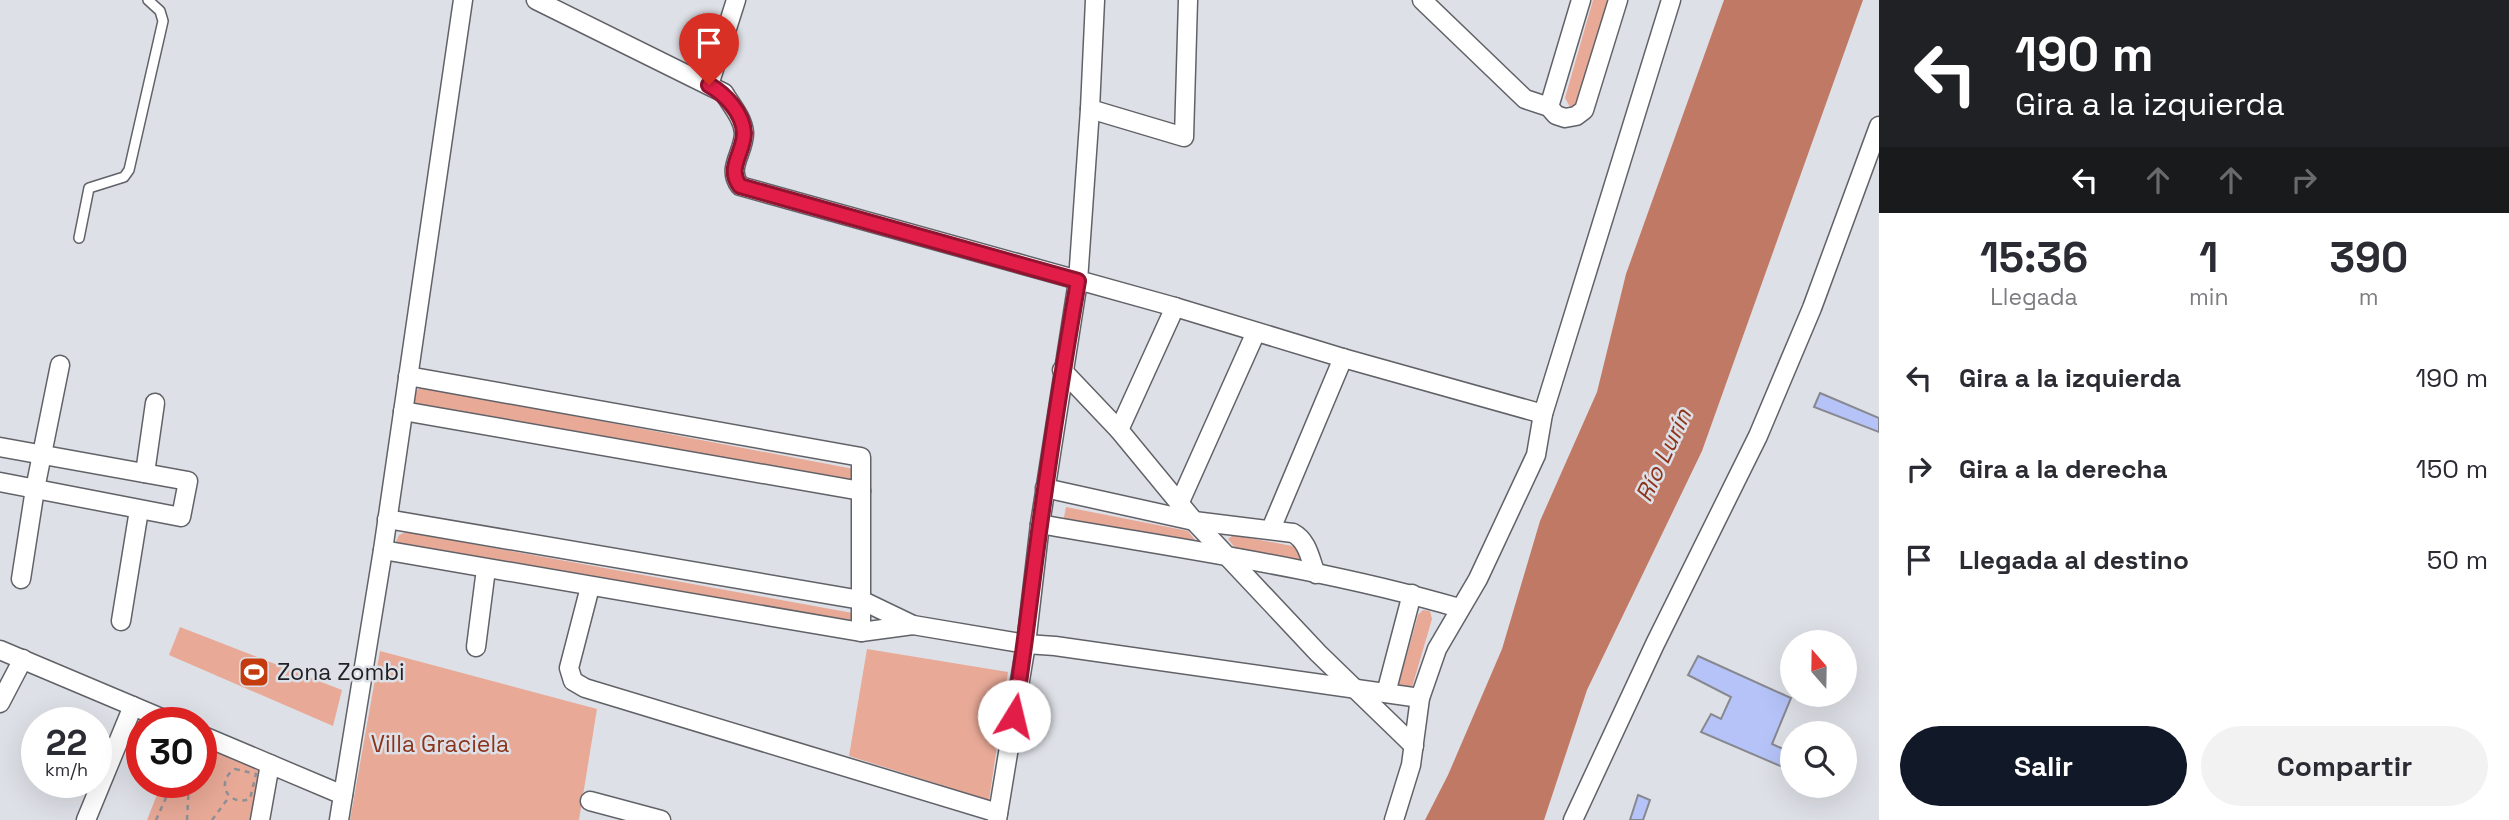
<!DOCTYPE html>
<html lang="es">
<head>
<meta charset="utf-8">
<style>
	:root { --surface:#fff; --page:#f2f2f3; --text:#2b2b33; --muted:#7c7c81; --accent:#111827 }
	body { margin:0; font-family:"Space Grotesk",sans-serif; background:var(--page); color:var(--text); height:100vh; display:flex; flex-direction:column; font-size:26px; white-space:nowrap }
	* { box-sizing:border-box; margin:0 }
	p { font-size:23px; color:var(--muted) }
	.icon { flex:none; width:38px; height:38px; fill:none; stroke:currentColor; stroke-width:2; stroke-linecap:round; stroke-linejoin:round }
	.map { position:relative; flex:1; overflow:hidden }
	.sheet { display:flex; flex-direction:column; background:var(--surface); width:630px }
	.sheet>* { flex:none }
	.guide { background:#202124; color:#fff; overflow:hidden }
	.needle { width:46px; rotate:340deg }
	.tools { position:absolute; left:1780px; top:630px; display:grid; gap:14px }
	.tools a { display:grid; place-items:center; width:77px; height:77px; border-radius:50%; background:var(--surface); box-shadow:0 7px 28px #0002; font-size:35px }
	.speed { position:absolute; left:21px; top:707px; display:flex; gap:14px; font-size:35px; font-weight:700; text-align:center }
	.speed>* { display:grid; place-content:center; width:91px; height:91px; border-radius:50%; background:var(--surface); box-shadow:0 7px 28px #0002; line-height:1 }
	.speed small { font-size:18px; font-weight:400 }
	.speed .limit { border:10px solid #d22; background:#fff; color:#111 }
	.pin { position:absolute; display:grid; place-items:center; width:60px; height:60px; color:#fff; margin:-72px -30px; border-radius:50% 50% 50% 0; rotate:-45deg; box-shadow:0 0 7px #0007 }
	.pin .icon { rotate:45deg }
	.me { position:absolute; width:77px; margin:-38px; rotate:9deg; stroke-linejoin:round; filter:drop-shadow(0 0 5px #0008) }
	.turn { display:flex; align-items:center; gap:24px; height:147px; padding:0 21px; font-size:32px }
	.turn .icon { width:91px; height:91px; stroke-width:2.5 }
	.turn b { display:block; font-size:49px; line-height:60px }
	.lanes { display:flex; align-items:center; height:66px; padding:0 21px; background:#0003; justify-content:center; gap:35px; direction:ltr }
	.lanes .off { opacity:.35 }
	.eta { display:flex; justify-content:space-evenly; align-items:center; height:119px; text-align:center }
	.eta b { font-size:42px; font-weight:700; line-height:49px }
	.cta { display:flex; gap:14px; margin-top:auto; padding:14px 21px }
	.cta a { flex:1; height:80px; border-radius:42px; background:var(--accent); color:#fff; font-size:28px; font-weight:700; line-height:80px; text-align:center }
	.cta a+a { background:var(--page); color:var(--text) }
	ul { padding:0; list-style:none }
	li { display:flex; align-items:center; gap:21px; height:91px; padding:0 21px }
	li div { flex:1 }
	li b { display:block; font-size:26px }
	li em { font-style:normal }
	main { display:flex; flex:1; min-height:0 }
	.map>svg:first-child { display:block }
	.green { fill:#e8a997 }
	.water { fill:#c07965 }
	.building { fill:#b5c3f8; stroke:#87898f; stroke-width:2 }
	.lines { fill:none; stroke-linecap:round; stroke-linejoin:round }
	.lane-casing { stroke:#616268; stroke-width:12 }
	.street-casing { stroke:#616268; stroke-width:21 }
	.path { stroke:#8f9095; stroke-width:2.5; stroke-dasharray:5 5; stroke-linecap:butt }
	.lane { stroke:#fff; stroke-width:9 }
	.street { stroke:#fff; stroke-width:18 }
	.route-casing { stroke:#92132f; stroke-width:18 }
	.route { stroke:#e11d48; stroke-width:12 }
	.labels { text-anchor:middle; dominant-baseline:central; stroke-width:5; stroke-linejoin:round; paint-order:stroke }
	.poi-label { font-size:23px; fill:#1f1f22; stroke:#dee0e7; text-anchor:start }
	.park-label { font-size:23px; fill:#8b331a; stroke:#dee0e7 }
	.water-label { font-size:24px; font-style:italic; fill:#8d351c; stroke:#dee0e7 }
</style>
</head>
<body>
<main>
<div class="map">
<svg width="1879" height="820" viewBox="0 0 1879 820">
	<rect width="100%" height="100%" fill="#dee0e7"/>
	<g class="green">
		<path d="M1593 0H1612L1582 102 1574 107H1570L1565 98Z"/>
		<path d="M422 387 859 470V484L416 405 411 400 415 391Z"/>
		<path d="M1066 507 1188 531 1202 549 1063 522Z"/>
		<path d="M406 532 858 614 859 628 395 544 399 535Z"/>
		<path d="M1233 535 1303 548 1301 561 1236 549 1228 539Z"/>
		<path d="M1423 610 1430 611 1432 619 1410 694 1397 690 1418 615Z"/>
		<path d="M180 627 342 690 333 726 169 655Z"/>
		<path d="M867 649 1008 672 989 800 849 756Z"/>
		<path d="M380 651 597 709 579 820H350Z"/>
		<path d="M201 744 260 768 251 820H147L162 782H201Z"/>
	</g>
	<path class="water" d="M1724 0H1863L1702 451 1587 690 1544 820H1425L1448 775 1502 649 1540 521 1597 392 1626 274Z"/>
	<g class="building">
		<path d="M1820 393 1879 418V432L1814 407Z"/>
		<path d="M1698 656 1791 698 1772 744 1792 753V771L1701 732 1711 714 1721 719 1731 697 1688 675Z"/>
		<path d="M1638 795 1650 800 1643 820H1630Z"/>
	</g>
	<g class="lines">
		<g class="lane-casing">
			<path id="lane" d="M79 238 89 188 124 177 129 170 163 21 160 11 148 0"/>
		</g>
		<g class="street-casing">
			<g id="street">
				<path d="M536 0 724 93C731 105 743 118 744 133 744 153 726 168 740 186L1175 307 1343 358 1543 414"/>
				<path d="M1422 0 1525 99 1549 107 1556 115 1565 118 1576 116 1584 110 1618 0"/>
				<path d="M709 85 736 0"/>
				<path d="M1549 107 1581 0"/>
				<path d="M1090 109 1184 137 1188 0"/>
				<path d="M1062 370 1119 430 1194 521 1318 653 1414 746"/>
				<path d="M408 376 861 457V632"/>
				<path d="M403 411 861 491"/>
				<path d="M1119 430 1175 307"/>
				<path d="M0 447 188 481 181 517 0 482"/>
				<path d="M145 473 155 403"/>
				<path d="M1045 488 1194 521 1293 533C1308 541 1310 559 1316 574"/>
				<path d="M1179 504 1256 332"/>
				<path d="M387 519 861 600 913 625 1026 644 1055 646 1420 698"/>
				<path d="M1040 524C1180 549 1323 568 1459 608"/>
				<path d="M1271 529 1343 358"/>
				<path d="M383 550 861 632 913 625"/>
				<path d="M21 579 35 489 60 365"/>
				<path d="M590 587 569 668 573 681 585 688 998 813"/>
				<path d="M121 621 139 510"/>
				<path d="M476 647 486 569"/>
				<path d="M0 650 173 723"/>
				<path d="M1386 693 1412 594"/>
				<path d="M0 703 23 659"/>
				<path d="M201 735 343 795"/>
				<path d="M590 801 661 820"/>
				<path d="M86 820 133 706"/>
				<path d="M260 820 270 764"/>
				<path d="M339 820 383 550 463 0"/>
				<path d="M997 820 1026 644 1040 524 1078 281 1090 109 1095 0"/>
				<path d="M1394 820 1411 765 1420 698 1437 649 1478 579 1536 455 1543 414 1671 0"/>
				<path d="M1573 820 1655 644 1758 436 1812 308 1879 126"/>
			</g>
		</g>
		<g class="path">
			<path d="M235 769 256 774 250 799C227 807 215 781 235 769Z"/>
			<path d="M156 820 173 782"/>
			<path d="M187 820 189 782"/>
			<path d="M212 820 229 797"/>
		</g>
		<use href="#lane" class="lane"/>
		<use href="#street" class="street"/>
	</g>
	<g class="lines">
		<g class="route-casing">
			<path id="route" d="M709 85C725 94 743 113 744 133 744 153 726 168 740 186L1078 281C1064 362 1051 444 1040 525 1031 589 1024 653 1014 716"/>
		</g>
		<use href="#route" class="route"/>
	</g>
	<defs>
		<g id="stadium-square" transform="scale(1.575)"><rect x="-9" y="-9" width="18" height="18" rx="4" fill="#c43c0e" stroke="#dee0e7"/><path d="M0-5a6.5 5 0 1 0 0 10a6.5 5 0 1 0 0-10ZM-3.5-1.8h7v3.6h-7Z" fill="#fff"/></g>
	</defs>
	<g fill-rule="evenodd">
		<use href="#stadium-square" x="254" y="672"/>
	</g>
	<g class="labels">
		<g class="poi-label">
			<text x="277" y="672">Zona Zombi</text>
		</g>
		<g class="park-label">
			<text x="440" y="744">Villa Graciela</text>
		</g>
		<g class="water-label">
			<text transform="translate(1663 455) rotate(-65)">Río Lurín</text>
		</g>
	</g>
</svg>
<div class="tools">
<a><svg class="needle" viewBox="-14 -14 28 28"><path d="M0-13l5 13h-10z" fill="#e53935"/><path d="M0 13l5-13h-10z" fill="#7c7c81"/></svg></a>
<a><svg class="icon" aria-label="search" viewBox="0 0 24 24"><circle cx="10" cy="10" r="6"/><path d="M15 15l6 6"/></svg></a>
</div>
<div class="speed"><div>22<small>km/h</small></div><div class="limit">30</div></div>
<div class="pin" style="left:709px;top:85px;background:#d93025"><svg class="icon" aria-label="arrive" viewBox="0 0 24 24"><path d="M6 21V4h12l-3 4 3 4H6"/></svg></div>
<svg class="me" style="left:1014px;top:716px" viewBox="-20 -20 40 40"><circle r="19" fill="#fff"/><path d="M0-13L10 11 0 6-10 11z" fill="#e11d48"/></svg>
</div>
<section class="sheet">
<div class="guide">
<div class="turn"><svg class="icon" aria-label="left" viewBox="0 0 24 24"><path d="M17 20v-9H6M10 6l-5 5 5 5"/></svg><div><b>190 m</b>Gira a la izquierda</div></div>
<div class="lanes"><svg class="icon" aria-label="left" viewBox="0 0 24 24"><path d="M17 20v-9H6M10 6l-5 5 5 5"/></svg><svg class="icon off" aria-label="ahead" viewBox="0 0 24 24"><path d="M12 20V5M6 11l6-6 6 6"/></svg><svg class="icon off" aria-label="ahead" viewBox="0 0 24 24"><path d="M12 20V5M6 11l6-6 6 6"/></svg><svg class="icon off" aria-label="right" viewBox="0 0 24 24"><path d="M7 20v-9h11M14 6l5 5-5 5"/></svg></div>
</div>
<div class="eta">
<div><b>15:36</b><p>Llegada</p></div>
<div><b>1</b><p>min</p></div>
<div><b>390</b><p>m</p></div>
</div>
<ul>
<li><svg class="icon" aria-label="left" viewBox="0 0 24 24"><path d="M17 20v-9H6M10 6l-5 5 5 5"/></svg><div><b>Gira a la izquierda</b></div><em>190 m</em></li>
<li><svg class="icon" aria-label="right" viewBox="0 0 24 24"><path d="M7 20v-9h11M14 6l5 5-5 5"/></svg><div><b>Gira a la derecha</b></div><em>150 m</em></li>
<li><svg class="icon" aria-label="arrive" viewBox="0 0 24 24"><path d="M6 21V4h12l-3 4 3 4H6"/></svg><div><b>Llegada al destino</b></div><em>50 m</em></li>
</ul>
<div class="cta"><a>Salir</a><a>Compartir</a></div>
</section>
</main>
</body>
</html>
